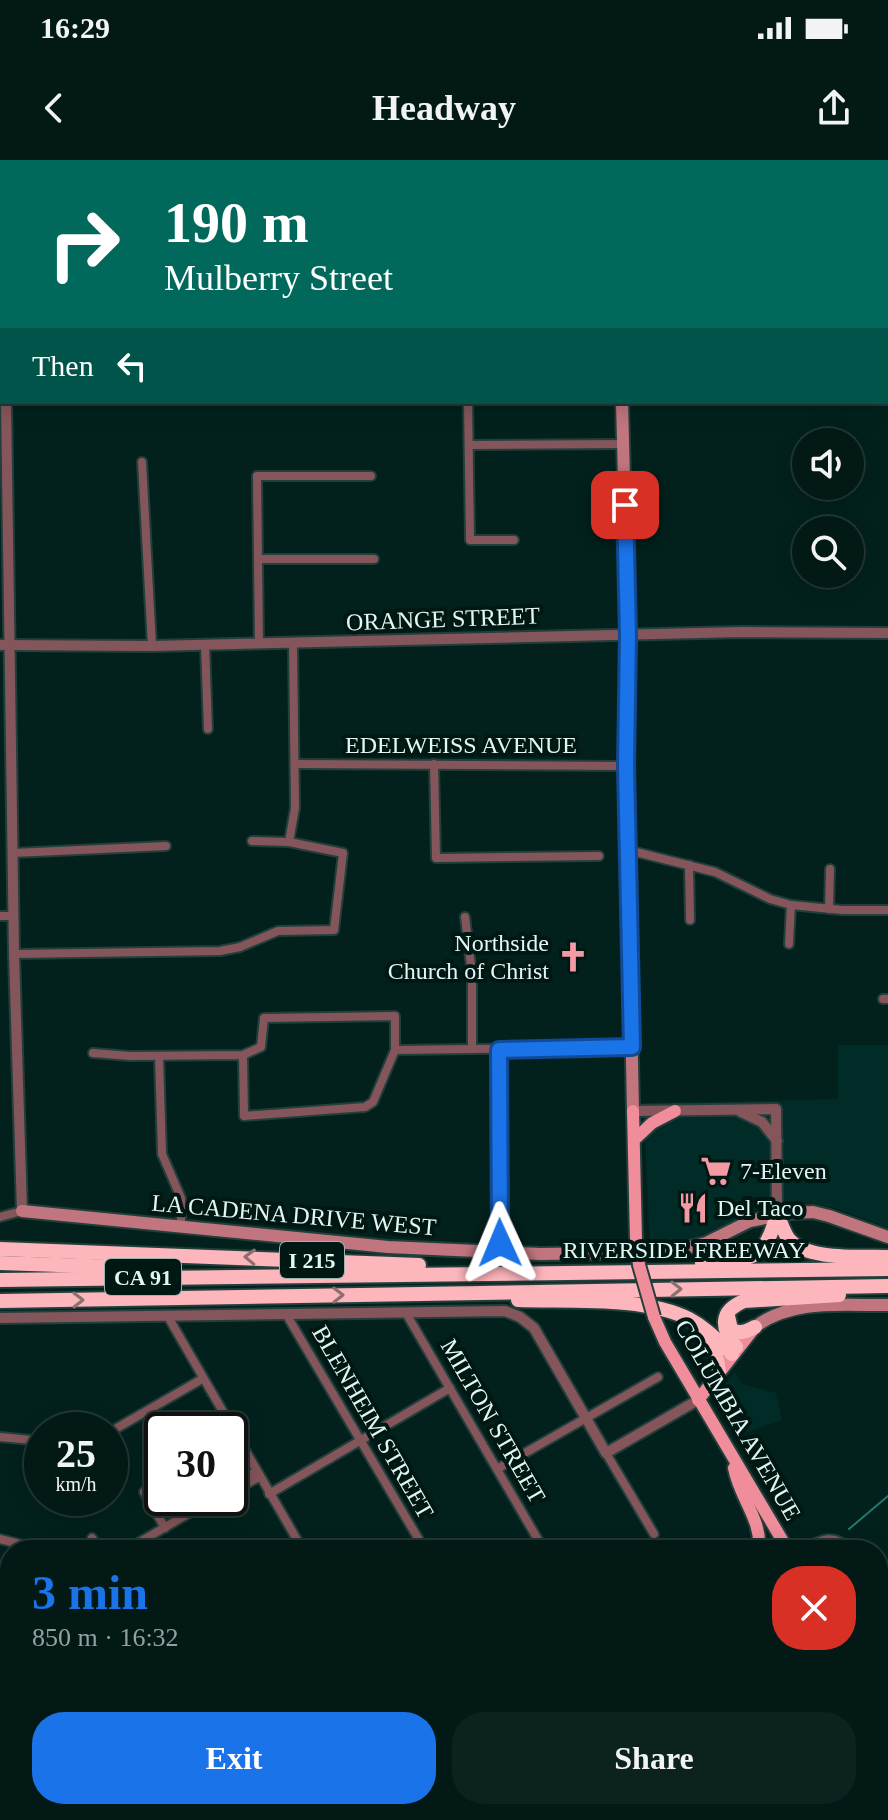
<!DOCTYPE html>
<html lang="en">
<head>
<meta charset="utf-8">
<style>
	:root { --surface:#021916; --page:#0c221f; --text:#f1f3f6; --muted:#96a0a1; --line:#233835; --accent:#1a73e8 }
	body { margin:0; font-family:"Times New Roman",serif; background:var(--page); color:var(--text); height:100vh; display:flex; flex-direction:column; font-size:30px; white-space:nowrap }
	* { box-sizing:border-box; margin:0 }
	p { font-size:26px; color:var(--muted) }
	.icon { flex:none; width:44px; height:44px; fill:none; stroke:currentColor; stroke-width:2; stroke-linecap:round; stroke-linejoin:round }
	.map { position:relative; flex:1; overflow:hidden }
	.drawer { position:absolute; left:0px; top:1380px; width:888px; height:280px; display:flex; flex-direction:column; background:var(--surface); border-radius:32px 32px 0 0; box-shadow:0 4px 20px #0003,0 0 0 2px var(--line) }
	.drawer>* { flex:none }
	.top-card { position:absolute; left:0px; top:0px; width:888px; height:244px; box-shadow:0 4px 20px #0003,0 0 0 2px var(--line); background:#00695c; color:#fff; overflow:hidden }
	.tools { position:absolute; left:792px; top:268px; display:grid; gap:16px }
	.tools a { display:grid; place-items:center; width:72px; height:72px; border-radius:50%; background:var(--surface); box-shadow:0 4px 20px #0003,0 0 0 2px var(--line); font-size:40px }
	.speed { position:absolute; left:24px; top:1252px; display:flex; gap:16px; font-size:40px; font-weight:700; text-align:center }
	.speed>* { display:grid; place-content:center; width:104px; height:104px; border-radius:50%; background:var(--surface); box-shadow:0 4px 20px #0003,0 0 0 2px var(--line); line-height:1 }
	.speed small { font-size:20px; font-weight:400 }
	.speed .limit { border:4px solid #111; border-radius:12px; background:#fff; color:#111 }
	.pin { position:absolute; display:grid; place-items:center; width:68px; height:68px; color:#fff; margin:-34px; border-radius:16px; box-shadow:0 4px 12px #0006 }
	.me { position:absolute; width:88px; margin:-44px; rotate:359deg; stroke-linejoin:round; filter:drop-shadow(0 0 6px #0008) }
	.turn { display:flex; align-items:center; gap:28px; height:168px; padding:0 32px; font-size:36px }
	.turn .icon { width:104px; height:104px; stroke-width:2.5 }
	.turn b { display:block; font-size:56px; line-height:68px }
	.then { display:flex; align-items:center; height:76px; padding:0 32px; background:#0003; gap:16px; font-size:30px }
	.round { display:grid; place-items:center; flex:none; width:84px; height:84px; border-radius:32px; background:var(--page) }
	.overview { display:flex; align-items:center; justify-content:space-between; height:136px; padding:0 32px }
	h1 { font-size:48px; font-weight:600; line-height:60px; color:var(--accent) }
	.button { display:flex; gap:16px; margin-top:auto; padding:16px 32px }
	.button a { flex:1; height:92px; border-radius:32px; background:var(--accent); color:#fff; font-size:32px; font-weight:600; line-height:92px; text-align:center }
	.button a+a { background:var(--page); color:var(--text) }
	.status { display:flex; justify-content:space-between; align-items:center; height:56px; padding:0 40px; background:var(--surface); direction:ltr }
	.status svg { height:22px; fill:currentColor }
	header { display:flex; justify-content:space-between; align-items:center; height:104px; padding:0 32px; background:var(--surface); font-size:36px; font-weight:600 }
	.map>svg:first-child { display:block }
	.built { fill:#002b26 }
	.water { fill:#22796e }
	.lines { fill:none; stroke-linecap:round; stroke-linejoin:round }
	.stream { stroke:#22796e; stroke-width:2 }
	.minor-casing { stroke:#223f3b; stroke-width:12 }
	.tertiary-casing { stroke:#223f3b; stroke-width:14 }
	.secondary-casing { stroke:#223f3b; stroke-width:16 }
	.primary-casing { stroke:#223f3b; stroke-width:16 }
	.motorway-casing { stroke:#223f3b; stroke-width:18 }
	.minor { stroke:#84555a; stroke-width:8 }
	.tertiary { stroke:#84555a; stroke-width:10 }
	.secondary { stroke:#c1757e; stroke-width:12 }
	.primary { stroke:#f08d9a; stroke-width:12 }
	.motorway { stroke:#feb6bd; stroke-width:14 }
	.rail-casing { stroke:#879d9a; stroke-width:5 }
	.rail { stroke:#001814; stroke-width:2; stroke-dasharray:6; stroke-linecap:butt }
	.primary-bridge-casing { stroke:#223f3b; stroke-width:16; stroke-linecap:butt }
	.primary-bridge { stroke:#f08d9a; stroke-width:12 }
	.oneway { stroke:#8c6f71 }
	.route-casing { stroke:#114b97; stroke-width:20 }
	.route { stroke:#1a73e8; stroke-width:14 }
	.labels { text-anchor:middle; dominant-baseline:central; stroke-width:8; stroke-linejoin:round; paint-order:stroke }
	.shield { fill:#001814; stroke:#a0b3af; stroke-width:2 }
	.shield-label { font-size:22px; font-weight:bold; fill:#e4f5f2 }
	.street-label { font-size:24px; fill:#e4f5f2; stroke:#001814 }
	.poi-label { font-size:24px; fill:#e4f5f2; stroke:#001814; text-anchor:start }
</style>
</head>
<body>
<div class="status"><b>16:29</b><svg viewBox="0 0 49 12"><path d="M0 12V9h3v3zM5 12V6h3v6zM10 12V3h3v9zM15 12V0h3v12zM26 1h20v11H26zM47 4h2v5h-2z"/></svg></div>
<header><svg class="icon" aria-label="back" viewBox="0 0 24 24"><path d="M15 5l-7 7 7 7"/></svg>Headway<svg class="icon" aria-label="share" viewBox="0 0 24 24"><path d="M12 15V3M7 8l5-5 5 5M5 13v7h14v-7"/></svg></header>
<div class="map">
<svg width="888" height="1660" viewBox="0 0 888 1660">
	<rect width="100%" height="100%" fill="#02211d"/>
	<g class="built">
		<path d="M838 885H888V1068L835 1048 815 1044 764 1041 756 1050 695 1078 674 1083 650 1084 643 943 838 939Z"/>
		<path d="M735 1212 742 1224 776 1233 782 1260 738 1275 716 1236Z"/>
		<path d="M628 1380 667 1390H576L588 1385Z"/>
		<path d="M0 1561 10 1564V1650H360L342 1660H0Z"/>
		<path d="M419 1650H450L456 1660H402Z"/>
		<path d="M615 1650H836L888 1654V1660H621Z"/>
	</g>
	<path class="water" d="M474 1650H615L621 1660H480Z"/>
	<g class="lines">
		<g class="stream">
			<path d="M849 1369 888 1336"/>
			<path d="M571 1390C604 1379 635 1380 668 1390"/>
			<path d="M0 1523 10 1526"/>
		</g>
		<g class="minor-casing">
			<g id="minor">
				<path d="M99 0V2"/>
				<path d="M181 0V2"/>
				<path d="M468 242 470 380H514"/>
				<path d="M469 285 623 284"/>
				<path d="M142 302 152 486"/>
				<path d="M259 399H374"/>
				<path d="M259 484 257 316H371"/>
				<path d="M205 485 208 569"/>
				<path d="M296 604 626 606"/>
				<path d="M434 604 436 698 599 696"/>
				<path d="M289 682 295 648 293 483"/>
				<path d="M628 690 715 712 770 739 791 745 842 750H888"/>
				<path d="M13 693 166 686"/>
				<path d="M689 705 690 760"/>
				<path d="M829 749 830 709"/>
				<path d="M0 756H14"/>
				<path d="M465 757 472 814V889"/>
				<path d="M789 784 791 745"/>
				<path d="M14 794 220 791 240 787 278 771 334 770 343 693 289 682 252 681"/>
				<path d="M883 839H888"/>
				<path d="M395 890 632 887"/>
				<path d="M499 890 501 1093"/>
				<path d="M93 893 130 896 243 895 261 887 264 858 395 856V890L373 942 365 947 244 956 243 895"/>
				<path d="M159 896 162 994 181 1038V1067"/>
				<path d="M0 1057 22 1051"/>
				<path d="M406 1153 544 1390"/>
				<path d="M286 1154 425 1390"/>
				<path d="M167 1155 303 1390"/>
				<path d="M110 1272 202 1219"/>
				<path d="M0 1277 42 1281"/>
				<path d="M606 1293 654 1374"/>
				<path d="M497 1309 658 1217"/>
				<path d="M230 1328 256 1311"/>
				<path d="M230 1330H236L259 1317"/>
				<path d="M144 1332 165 1368"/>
				<path d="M269 1334 450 1228"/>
				<path d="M92 1378 100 1390"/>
				<path d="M0 1379 43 1390"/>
				<path d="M126 1390 215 1338"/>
				<path d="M801 1390C819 1381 834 1371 849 1390"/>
				<path d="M878 1427 888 1421"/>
				<path d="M878 1441 888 1458"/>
				<path d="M0 1445 10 1447"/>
				<path d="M0 1509 10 1512"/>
			</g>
		</g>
		<g class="tertiary-casing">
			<g id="tertiary">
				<path d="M3 0V2"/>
				<path d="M6 242 14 794 22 1051"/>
				<path d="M0 485 152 486 741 472 888 473"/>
				<path d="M633 951 776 949 777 1053"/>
				<path d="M741 952 762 962 777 981"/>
				<path d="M0 1158 505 1151 520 1157 534 1168 606 1293 698 1240"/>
				<path d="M459 1650 464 1660"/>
			</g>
		</g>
		<g class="secondary-casing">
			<g id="secondary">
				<path d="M618 0V2"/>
				<path d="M622 242 628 475 626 606 633 951"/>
				<path d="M22 1051 388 1087 540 1094 670 1092 706 1083 750 1061 791 1053 813 1052 829 1056 888 1077"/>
				<path d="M755 1167C792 1138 844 1146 888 1145"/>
			</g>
		</g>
		<g class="primary-casing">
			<g id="primary">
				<path d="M314 2 318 0"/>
				<path d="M343 2 347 0"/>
				<path d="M0 160 2 159"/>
				<path d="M633 951 636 1079"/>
				<path d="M634 980 652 963 675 951"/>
				<path d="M654 1157 665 1182 788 1390"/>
				<path d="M698 1240 755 1167"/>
				<path d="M734 1308C740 1339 762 1359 759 1390"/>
				<path d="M878 1548 888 1567"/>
				<path d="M359 1660 377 1650"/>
				<path d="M388 1660 405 1650"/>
			</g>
		</g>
		<g class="motorway-casing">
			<g id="motorway">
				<path d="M777 1054C781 1062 783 1071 788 1078 805 1101 861 1096 888 1097"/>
				<path d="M0 1089 419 1105"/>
				<path d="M0 1103 146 1108"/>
				<path d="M702 1103C749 1099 765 1104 777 1053"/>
				<path d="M0 1120 888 1109"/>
				<path d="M518 1140C568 1142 645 1136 689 1159 706 1168 718 1181 732 1194"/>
				<path d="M0 1141 888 1126"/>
				<path d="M728 1156 731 1169C740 1175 746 1171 755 1167"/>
				<path d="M710 1177 715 1187 719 1211"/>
				<path d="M736 1187C721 1169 719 1151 744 1141L839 1135"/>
			</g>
		</g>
		<use href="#minor" class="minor"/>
		<use href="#tertiary" class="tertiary"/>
		<use href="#secondary" class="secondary"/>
		<use href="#primary" class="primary"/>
		<use href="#motorway" class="motorway"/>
		<g class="rail-casing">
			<g id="rail">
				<path d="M0 1536 10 1539"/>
				<path d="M878 1645H888"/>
			</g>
		</g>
		<use href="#rail" class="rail"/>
		<g class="primary-bridge-casing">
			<path id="primary-bridge" d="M636 1079 639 1105 654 1157"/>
		</g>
		<use href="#primary-bridge" class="primary-bridge"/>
	</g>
	<defs><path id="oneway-chevron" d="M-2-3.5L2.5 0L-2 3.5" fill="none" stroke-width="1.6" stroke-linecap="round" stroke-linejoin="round" transform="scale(2)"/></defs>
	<g class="oneway">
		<use href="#oneway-chevron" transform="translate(250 1097) rotate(-178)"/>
		<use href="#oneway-chevron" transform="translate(676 1129) rotate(-1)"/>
		<use href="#oneway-chevron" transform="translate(338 1135) rotate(-1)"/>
		<use href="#oneway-chevron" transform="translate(78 1140) rotate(-1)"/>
	</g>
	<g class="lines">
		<g class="route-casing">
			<path id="route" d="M500 1083 499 890 632 887 626 606 628 475 625 345"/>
		</g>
		<use href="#route" class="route"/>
	</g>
	<defs>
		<g id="church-bare" transform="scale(2.4)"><path d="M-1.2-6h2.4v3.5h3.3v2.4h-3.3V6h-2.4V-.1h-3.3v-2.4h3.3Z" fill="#f49aa5" stroke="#001814" stroke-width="2.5" paint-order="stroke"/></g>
		<g id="supermarket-bare" transform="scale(2.4)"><path d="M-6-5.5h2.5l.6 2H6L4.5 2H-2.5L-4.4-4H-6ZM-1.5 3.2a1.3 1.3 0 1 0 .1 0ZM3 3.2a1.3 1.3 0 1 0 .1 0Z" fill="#f49aa5" stroke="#001814" stroke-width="2.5" paint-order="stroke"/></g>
		<g id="restaurant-bare" transform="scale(2.4)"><path d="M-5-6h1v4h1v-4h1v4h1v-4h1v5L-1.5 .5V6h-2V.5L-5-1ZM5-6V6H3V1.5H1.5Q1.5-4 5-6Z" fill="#f49aa5" stroke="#001814" stroke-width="2.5" paint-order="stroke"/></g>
	</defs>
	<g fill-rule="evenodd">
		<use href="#church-bare" x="573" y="797"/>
		<use href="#supermarket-bare" x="716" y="1011"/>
		<use href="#restaurant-bare" x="693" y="1048"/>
	</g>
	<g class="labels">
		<g class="shield">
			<rect x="280" y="1082" width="64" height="36" rx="6"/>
			<rect x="105" y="1099" width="76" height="36" rx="6"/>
		</g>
		<g class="shield-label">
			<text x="312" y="1100">I 215</text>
			<text x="143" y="1117">CA 91</text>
		</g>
		<g class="street-label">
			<text transform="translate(443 459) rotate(-2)">ORANGE STREET</text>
			<text x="461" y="585">EDELWEISS AVENUE</text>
			<text transform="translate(294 1055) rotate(5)">LA CADENA DRIVE WEST</text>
			<text x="684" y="1090">RIVERSIDE FREEWAY</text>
			<text transform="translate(738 1260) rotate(60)">COLUMBIA AVENUE</text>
			<text transform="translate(493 1261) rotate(60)">MILTON STREET</text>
			<text transform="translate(373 1262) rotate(60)">BLENHEIM STREET</text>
		</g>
		<g class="poi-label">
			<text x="549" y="783" text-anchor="end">Northside<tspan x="549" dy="28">Church of Christ</tspan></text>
			<text x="740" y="1011">7-Eleven</text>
			<text x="717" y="1048">Del Taco</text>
		</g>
	</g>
</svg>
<div class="tools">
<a><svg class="icon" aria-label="sound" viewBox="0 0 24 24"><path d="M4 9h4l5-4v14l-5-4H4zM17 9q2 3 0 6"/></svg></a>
<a><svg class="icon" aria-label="search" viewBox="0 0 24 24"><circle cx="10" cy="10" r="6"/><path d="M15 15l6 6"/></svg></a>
</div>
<div class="speed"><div>25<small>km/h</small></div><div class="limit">30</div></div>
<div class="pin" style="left:625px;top:345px;background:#d93025"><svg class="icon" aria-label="arrive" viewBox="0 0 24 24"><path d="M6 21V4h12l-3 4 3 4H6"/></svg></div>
<svg class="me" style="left:500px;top:1083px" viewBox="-20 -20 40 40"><path d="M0-17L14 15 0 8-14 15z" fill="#1a73e8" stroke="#fff" stroke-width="4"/></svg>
<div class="top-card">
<div class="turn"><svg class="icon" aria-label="right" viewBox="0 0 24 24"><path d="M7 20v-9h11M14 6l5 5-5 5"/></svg><div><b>190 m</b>Mulberry Street</div></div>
<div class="then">Then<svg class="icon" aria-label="left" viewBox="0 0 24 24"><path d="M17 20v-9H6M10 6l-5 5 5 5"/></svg></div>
</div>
<section class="drawer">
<div class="overview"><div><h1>3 min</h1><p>850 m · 16:32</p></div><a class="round" style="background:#d93025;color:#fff"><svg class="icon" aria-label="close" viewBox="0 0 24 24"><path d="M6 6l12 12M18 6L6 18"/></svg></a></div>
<div class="button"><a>Exit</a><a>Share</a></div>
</section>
</div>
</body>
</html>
